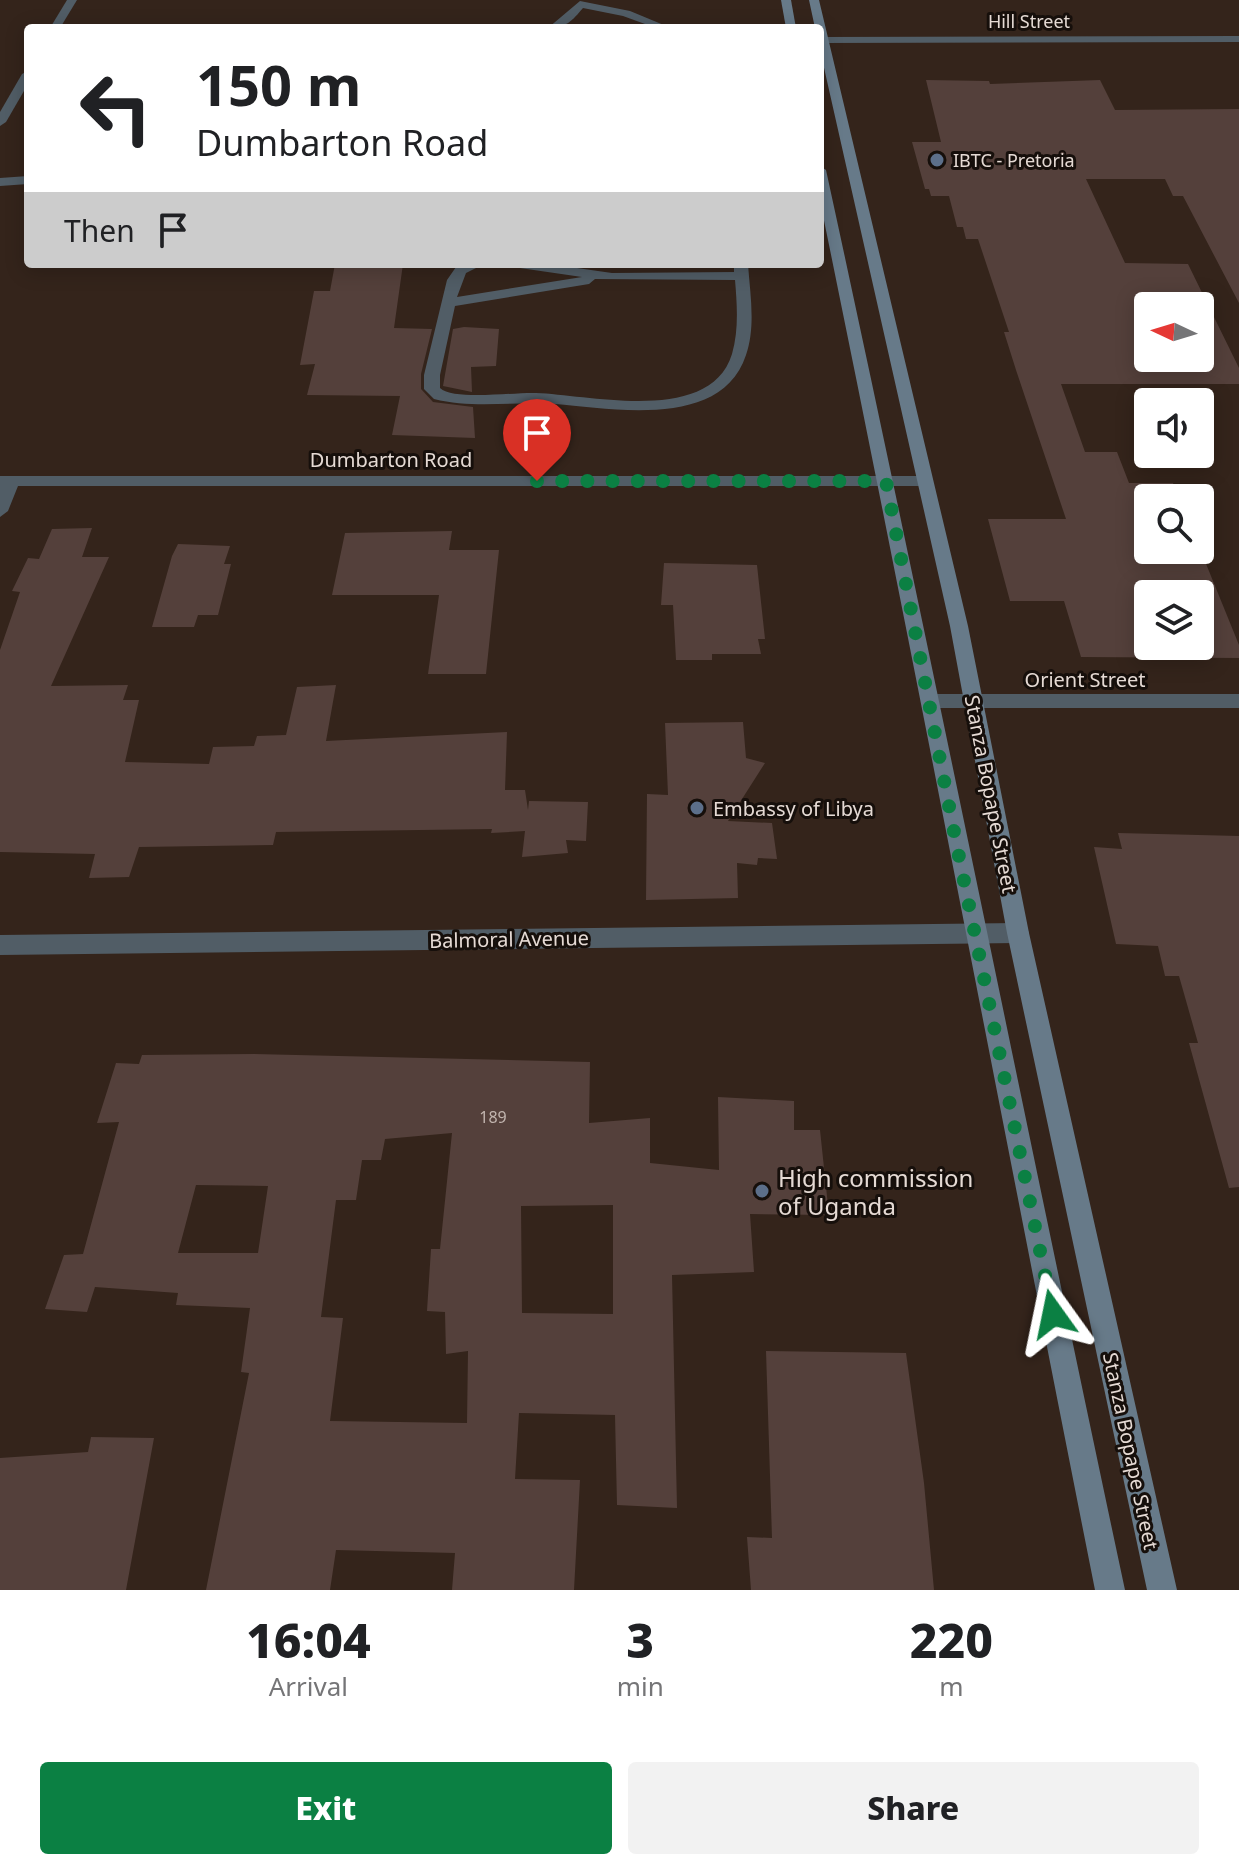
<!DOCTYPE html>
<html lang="en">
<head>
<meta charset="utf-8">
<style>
	:root { --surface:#fff; --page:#f2f2f2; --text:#202124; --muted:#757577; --accent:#0b8043 }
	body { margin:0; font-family:"Noto Sans",sans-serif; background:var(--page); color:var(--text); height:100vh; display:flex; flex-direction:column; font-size:30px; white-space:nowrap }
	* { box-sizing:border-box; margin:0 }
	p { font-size:26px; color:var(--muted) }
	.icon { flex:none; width:44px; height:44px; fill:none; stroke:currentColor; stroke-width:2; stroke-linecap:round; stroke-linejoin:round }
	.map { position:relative; height:1590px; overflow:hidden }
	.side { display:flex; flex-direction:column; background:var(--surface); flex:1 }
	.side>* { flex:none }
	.hud { position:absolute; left:24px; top:24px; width:800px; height:244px; border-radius:8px; box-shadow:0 4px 20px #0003; background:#fff; color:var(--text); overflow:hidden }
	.needle { width:52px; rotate:274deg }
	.tools { position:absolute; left:1134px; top:292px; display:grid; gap:16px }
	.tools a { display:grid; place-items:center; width:80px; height:80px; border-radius:8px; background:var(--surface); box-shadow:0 4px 20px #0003; font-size:40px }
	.pin { position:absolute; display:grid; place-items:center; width:68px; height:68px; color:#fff; margin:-82px -34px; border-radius:50% 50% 50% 0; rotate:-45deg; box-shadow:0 0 8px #0007 }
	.pin .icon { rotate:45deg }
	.me { position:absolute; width:88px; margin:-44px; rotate:348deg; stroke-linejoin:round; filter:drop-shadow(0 0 6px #0008) }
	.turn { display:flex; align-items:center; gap:28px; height:168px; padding:0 40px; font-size:36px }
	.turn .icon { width:104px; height:104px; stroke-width:2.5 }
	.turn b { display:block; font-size:56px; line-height:68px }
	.then { display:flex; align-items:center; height:76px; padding:0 40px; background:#0003; gap:16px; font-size:30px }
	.eta { display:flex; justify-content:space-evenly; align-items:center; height:136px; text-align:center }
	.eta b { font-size:48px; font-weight:800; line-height:56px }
	.cta { display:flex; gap:16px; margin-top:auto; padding:16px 40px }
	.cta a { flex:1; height:92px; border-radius:8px; background:var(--accent); color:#fff; font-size:32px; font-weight:800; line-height:92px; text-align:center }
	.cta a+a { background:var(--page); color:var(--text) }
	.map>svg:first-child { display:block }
	.building { fill:#54403b; fill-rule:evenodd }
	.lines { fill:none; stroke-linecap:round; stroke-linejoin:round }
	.street { fill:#515d66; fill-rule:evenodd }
	.secondary { fill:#677a89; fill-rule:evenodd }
	.route { stroke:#0b8043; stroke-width:14; stroke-dasharray:0 25.2 }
	.service-dot { fill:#5c6f8a; stroke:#160f0b; stroke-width:3 }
	.labels { text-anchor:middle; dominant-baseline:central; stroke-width:6; stroke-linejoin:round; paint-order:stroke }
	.number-label { font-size:16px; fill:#c1b4ae }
	.far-street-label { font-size:18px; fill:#e5dad4; stroke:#160f0b }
	.far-poi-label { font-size:18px; fill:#e5dad4; stroke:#160f0b; text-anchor:start }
	.street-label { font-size:20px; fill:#e5dad4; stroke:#160f0b }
	.poi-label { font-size:20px; fill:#e5dad4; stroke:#160f0b; text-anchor:start }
	.near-poi-label { font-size:24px; fill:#e5dad4; stroke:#160f0b; text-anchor:start }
</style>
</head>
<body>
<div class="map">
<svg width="1239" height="1590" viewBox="0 0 1239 1590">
	<rect width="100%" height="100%" fill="#34241b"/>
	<g class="building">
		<path d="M926 80 989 81 990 84 1100 80 1115 110 1239 109V303L1183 196H1173L1165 179H1086L1125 263 1188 264 1239 368V384H1061L1085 452H1117L1129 483H1173L1179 498H1148V550L1200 549 1239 645V658L1081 657 1064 601H1010L988 519H1066L1016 370 1004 332H1009L978 239H966L963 227H957L949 196H931L929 189H925L912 142H941ZM1148 306H1200V358H1148ZM1148 594H1200V646H1148Z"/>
		<path d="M335 264H403L394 328 432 329 421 374V389L433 402 473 407 475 438 392 435 400 396 307 395 315 364 300 365 314 291H330Z"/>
		<path d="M464 327 499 329 496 366 471 367 472 392 443 386 453 329Z"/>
		<path d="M92 528 82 557H109L51 686 128 685 123 700H139L125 762 209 764 213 747 254 746 257 736 286 735 297 687 336 685 326 741 507 732 505 790H525L528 810 529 801 588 802 586 841 566 840 568 853 522 857 525 831 491 833 492 829 276 832 273 845 139 847 129 877 89 878 95 854 0 852V650L20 592 12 591 28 558 39 559 52 529Z"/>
		<path d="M452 531 449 550H499L486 674H428L439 595H332L345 533Z"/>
		<path d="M178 544 230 546 224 564H231L218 615H198L194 627H152L172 556Z"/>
		<path d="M664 563 757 565 765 639H758L761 654H712V660H676L673 605H661Z"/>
		<path d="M743 722 746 758 765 763 728 821 772 823 777 859 758 858 757 865 737 863 738 898 646 900 647 794 668 795 665 723Z"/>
		<path d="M1118 833 1239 836V1187L1229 1188 1189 1043H1198L1179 976H1165L1158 946 1116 944 1094 847 1122 849Z"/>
		<path d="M253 1054 590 1062 589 1123 650 1118V1163L719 1170 718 1097 794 1101V1130H820L829 1215 750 1214 754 1272 672 1275 677 1508 617 1505 615 1415 519 1413 515 1479 580 1480 574 1590H452L455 1553 336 1550 330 1590H206L249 1373 241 1372 250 1308 176 1305 178 1293 95 1287 87 1312 45 1309 64 1255 83 1254 119 1122 97 1123 116 1063 139 1064 142 1055ZM452 1133 440 1249H431L427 1311 445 1312 446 1354 468 1351 467 1423 330 1421 343 1318 321 1317 336 1200H356L362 1160H381L385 1139ZM196 1185 268 1186 258 1253H178ZM613 1205V1314L522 1313 521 1206Z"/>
		<path d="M766 1351 906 1353 924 1483 934 1590H751L747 1537 772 1538Z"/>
		<path d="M91 1437 154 1438 126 1590H0V1458L88 1452Z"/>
	</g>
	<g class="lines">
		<g class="street">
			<path d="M67 0H77L60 28H50Z"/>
			<path d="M580 1 630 11 671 28H656L623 16 583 8C572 21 566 28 548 28Z"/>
			<path d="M1239 36V42L820 43V37Z"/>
			<path d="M28 71V84L6 122 0 126V112L22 74Z"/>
			<path d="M28 176V184L0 186V178Z"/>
			<path d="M464 264H484L466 273 457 297 582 277 520 268 513 264H549L612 273 734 272V264H748C750 294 756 326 746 355 722 429 614 409 555 404 515 401 473 409 434 399L424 389V375L447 280 456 267ZM595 279 735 280C737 304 739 330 732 354 710 425 591 395 536 393 515 392 454 401 440 388V375L455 306 589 284Z"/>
			<path d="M0 476H925L933 481 925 486H18L8 511 0 517Z"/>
			<path d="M931 694H1239V708H931L922 701Z"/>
			<path d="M1018 923 1026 926 1029 933 1026 940 1018 943 0 955V935Z"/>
		</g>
		<g class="secondary">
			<path d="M781 0H791L796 28H786Z"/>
			<path d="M809 0H819L968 626 1029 933 1177 1590H1147L1007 933 950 626 820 50V28H815Z"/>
			<path d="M820 166 826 170C929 643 1024 1117 1125 1590H1095C1003 1127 915 663 820 201Z"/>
		</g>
	</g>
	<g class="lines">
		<path class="route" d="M537 481H886L956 842 1053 1314"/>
	</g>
	<g class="service-dot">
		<circle cx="937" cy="160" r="8"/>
		<circle cx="697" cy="808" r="8"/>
		<circle cx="762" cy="1191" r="8"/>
	</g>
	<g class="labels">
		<g class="number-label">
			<text x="493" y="1117">189</text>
		</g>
		<g class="far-street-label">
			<text x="1029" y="21">Hill Street</text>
		</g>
		<g class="far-poi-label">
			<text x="953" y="160">IBTC - Pretoria</text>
		</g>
		<g class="street-label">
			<text x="391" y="459">Dumbarton Road</text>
			<text x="1085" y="679">Orient Street</text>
			<text transform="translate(991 794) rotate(79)">Stanza Bopape Street</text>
			<text transform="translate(509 939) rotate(-1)">Balmoral Avenue</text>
			<text transform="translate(1131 1451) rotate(78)">Stanza Bopape Street</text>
		</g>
		<g class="poi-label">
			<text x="713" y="808">Embassy of Libya</text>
		</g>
		<g class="near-poi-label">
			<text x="778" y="1177">High commission<tspan x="778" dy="28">of Uganda</tspan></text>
		</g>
	</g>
</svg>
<div class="tools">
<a><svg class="needle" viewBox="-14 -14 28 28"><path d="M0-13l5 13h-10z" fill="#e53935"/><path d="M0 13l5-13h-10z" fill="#757577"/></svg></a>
<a><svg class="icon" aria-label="sound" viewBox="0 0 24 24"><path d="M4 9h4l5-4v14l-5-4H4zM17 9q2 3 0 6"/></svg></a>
<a><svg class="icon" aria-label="search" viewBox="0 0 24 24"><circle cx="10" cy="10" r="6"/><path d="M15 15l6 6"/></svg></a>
<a><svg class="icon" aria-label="layers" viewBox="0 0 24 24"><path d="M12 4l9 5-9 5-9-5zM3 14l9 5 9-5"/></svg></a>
</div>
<div class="pin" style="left:537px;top:481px;background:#d93025"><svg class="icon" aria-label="arrive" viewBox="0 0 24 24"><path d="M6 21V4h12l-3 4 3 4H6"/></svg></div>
<svg class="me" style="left:1053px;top:1314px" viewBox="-20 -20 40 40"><path d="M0-17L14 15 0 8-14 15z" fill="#0b8043" stroke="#fff" stroke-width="4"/></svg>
<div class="hud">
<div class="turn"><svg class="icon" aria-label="left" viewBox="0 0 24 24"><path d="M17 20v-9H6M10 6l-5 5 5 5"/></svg><div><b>150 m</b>Dumbarton Road</div></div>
<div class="then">Then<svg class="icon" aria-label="arrive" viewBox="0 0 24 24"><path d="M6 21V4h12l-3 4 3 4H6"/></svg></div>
</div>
</div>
<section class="side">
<div class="eta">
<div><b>16:04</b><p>Arrival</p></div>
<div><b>3</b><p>min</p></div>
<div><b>220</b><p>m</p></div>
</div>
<div class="cta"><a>Exit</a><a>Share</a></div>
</section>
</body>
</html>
